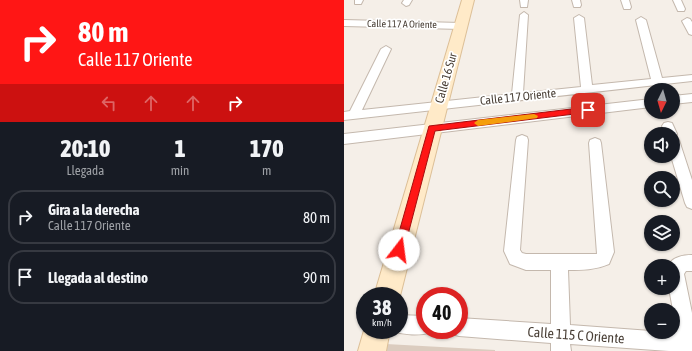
<!DOCTYPE html>
<html lang="es">
<head>
<meta charset="utf-8">
<style>
	:root { --surface:#171b24; --page:#242831; --text:#f1f3f6; --muted:#9ea1a6; --line:#363941 }
	body { margin:0; font-family:"Asap Condensed",sans-serif; background:var(--page); color:var(--text); height:100vh; display:flex; flex-direction:column; font-size:15px; white-space:nowrap }
	* { box-sizing:border-box; margin:0 }
	p { font-size:13px; color:var(--muted) }
	.icon { flex:none; width:22px; height:22px; fill:none; stroke:currentColor; stroke-width:2; stroke-linecap:round; stroke-linejoin:round }
	.map { position:relative; flex:1; overflow:hidden }
	.sheet { display:flex; flex-direction:column; background:var(--surface); width:344px }
	.sheet>* { flex:none }
	.hud { background:#ff1615; color:#fff; overflow:hidden }
	.needle { width:26px; rotate:185deg }
	.buttons { position:absolute; left:300px; top:83px; display:grid; gap:8px }
	.buttons a { display:grid; place-items:center; width:36px; height:36px; border-radius:50%; background:var(--surface); box-shadow:0 1px 3px #0004; font-size:20px }
	.speed { position:absolute; left:12px; top:287px; display:flex; gap:8px; font-size:20px; font-weight:700; text-align:center }
	.speed>* { display:grid; place-content:center; width:52px; height:52px; border-radius:50%; background:var(--surface); box-shadow:0 1px 3px #0004; line-height:1 }
	.speed small { font-size:10px; font-weight:400 }
	.speed .limit { border:6px solid #d22; background:#fff; color:#111 }
	.pin { position:absolute; display:grid; place-items:center; width:34px; height:34px; color:#fff; margin:-17px; border-radius:8px; box-shadow:0 2px 6px #0006 }
	.me { position:absolute; width:44px; margin:-22px; rotate:15deg; stroke-linejoin:round; filter:drop-shadow(0 0 3px #0008) }
	.turn { display:flex; align-items:center; gap:14px; height:84px; padding:0 12px; font-size:18px }
	.turn .icon { width:52px; height:52px; stroke-width:2.5 }
	.turn b { display:block; font-size:28px; line-height:34px }
	.lanes { display:flex; align-items:center; height:38px; padding:0 12px; background:#0003; justify-content:center; gap:20px; direction:ltr }
	.lanes .off { opacity:.35 }
	.eta { display:flex; justify-content:space-evenly; align-items:center; height:68px; text-align:center }
	.eta b { font-size:24px; font-weight:800; line-height:28px }
	ul { padding:0; list-style:none }
	li { display:flex; align-items:center; gap:12px; height:54px; margin:0 8px 6px; padding:0 4px; border:2px solid var(--line); border-radius:16px }
	li div { flex:1 }
	li b { display:block; font-size:15px }
	li em { font-style:normal }
	main { display:flex; flex:1; min-height:0 }
	.map>svg:first-child { display:block }
	.building { fill:#dbccbf }
	.lines { fill:none; stroke-linecap:round; stroke-linejoin:round }
	.street-casing { stroke:#c4b8ad; stroke-width:2 }
	.secondary-casing { stroke:#dcbf97; stroke-width:2 }
	.street { fill:#fff; fill-rule:evenodd }
	.secondary { fill:#ffeac8; fill-rule:evenodd }
	.route { fill:#ff1615; stroke:#a60e0e }
	.slow { fill:#f59e0b }
	.labels { text-anchor:middle; dominant-baseline:central; stroke-width:3.5; stroke-linejoin:round; paint-order:stroke }
	.far-street-label { font-size:10px; fill:#493f36; stroke:#fff }
	.street-label { font-size:12px; fill:#493f36; stroke:#fff }
	.near-street-label { font-size:14px; fill:#493f36; stroke:#fff }
</style>
</head>
<body>
<main>
<section class="sheet">
<div class="hud">
<div class="turn"><svg class="icon" aria-label="right" viewBox="0 0 24 24"><path d="M7 20v-9h11M14 6l5 5-5 5"/></svg><div><b>80 m</b>Calle 117 Oriente</div></div>
<div class="lanes"><svg class="icon off" aria-label="left" viewBox="0 0 24 24"><path d="M17 20v-9H6M10 6l-5 5 5 5"/></svg><svg class="icon off" aria-label="ahead" viewBox="0 0 24 24"><path d="M12 20V5M6 11l6-6 6 6"/></svg><svg class="icon off" aria-label="ahead" viewBox="0 0 24 24"><path d="M12 20V5M6 11l6-6 6 6"/></svg><svg class="icon" aria-label="right" viewBox="0 0 24 24"><path d="M7 20v-9h11M14 6l5 5-5 5"/></svg></div>
</div>
<div class="eta">
<div><b>20:10</b><p>Llegada</p></div>
<div><b>1</b><p>min</p></div>
<div><b>170</b><p>m</p></div>
</div>
<ul>
<li><svg class="icon" aria-label="right" viewBox="0 0 24 24"><path d="M7 20v-9h11M14 6l5 5-5 5"/></svg><div><b>Gira a la derecha</b><p>Calle 117 Oriente</p></div><em>80 m</em></li>
<li><svg class="icon" aria-label="arrive" viewBox="0 0 24 24"><path d="M6 21V4h12l-3 4 3 4H6"/></svg><div><b>Llegada al destino</b></div><em>90 m</em></li>
</ul>
</section>
<div class="map">
<svg width="348" height="351" viewBox="0 0 348 351">
	<rect width="100%" height="100%" fill="#f5efe8"/>
	<path class="building" d="M42 344 151 350V351H40Z"/>
	<g class="lines">
		<g class="street-casing">
			<g id="street">
				<path d="M11 0H19L17 4H11Z"/>
				<path d="M60 0H68L65 5 62 6 58 3Z"/>
				<path d="M176 0H184L183 7H177Z"/>
				<path d="M228 0H236L237 5 236 7H230Z"/>
				<path d="M277 0H285L287 7 286 9H280Z"/>
				<path d="M329 0H337L341 9 340 11H334Z"/>
				<path d="M180 12 184 15 179 93 237 87 230 18 235 15 240 18 248 85 307 79 292 20 297 17 302 20 318 78 348 75V81L0 120V112L6 111 37 49 42 46 47 49 18 110 168 94 176 15Z"/>
				<path d="M343 18 346 19 348 22V35L345 34 338 21Z"/>
				<path d="M0 20 117 23 122 26 117 29 0 26Z"/>
				<path d="M348 94V102L329 104V96Z"/>
				<path d="M307 99V107L0 144V134Z"/>
				<path d="M324 122 328 123 333 134 332 136 335 140 348 180V209L343 207 341 203 327 156H329V134H321L318 126 320 123Z"/>
				<path d="M178 135 183 137 184 140 176 250 178 253 182 254H253L245 143 246 140 251 138 256 140 257 143 270 252 265 264C251 270 239 270 224 270L226 325 307 331V332H333L325 288H329V266H324C328 257 339 255 348 255V271H342L340 274 348 313V351H325L226 344 227 351H207V343L115 336 108 334 107 330H115V318L207 324V270H182L166 264 160 251 172 140 173 137Z"/>
				<path d="M55 315 81 316V330H88V332C76 336 60 335 48 331L55 330Z"/>
			</g>
		</g>
		<g class="secondary-casing">
			<g id="secondary">
				<path d="M118 0H130L56 296 55 298V296H30Z"/>
				<path d="M21 327V330H46L42 351H14Z"/>
			</g>
		</g>
		<use href="#street" class="street"/>
		<use href="#secondary" class="secondary"/>
	</g>
	<path class="route" d="M244 107 247 108V112L91 131 60 250 59 254 55 255 51 254 50 250 85 126Z"/>
	<path class="slow" d="M190 114 194 116 193 118 134 126 130 123 134 120Z"/>
	<g class="labels">
		<g class="far-street-label">
			<text transform="translate(58 24) rotate(1)">Calle 117 A Oriente</text>
		</g>
		<g class="street-label">
			<text transform="translate(102 78) rotate(-74)">Calle 16 Sur</text>
			<text transform="translate(174 97) rotate(-6)">Calle 117 Oriente</text>
		</g>
		<g class="near-street-label">
			<text transform="translate(232 335) rotate(4)">Calle 115 C Oriente</text>
		</g>
	</g>
</svg>
<div class="buttons">
<a><svg class="needle" viewBox="-14 -14 28 28"><path d="M0-13l5 13h-10z" fill="#e53935"/><path d="M0 13l5-13h-10z" fill="#9ea1a6"/></svg></a>
<a><svg class="icon" aria-label="sound" viewBox="0 0 24 24"><path d="M4 9h4l5-4v14l-5-4H4zM17 9q2 3 0 6"/></svg></a>
<a><svg class="icon" aria-label="search" viewBox="0 0 24 24"><circle cx="10" cy="10" r="6"/><path d="M15 15l6 6"/></svg></a>
<a><svg class="icon" aria-label="layers" viewBox="0 0 24 24"><path d="M12 4l9 5-9 5-9-5zM3 14l9 5 9-5"/></svg></a>
<a>+</a>
<a>−</a>
</div>
<div class="speed"><div>38<small>km/h</small></div><div class="limit">40</div></div>
<div class="pin" style="left:244px;top:110px;background:#d93025"><svg class="icon" aria-label="arrive" viewBox="0 0 24 24"><path d="M6 21V4h12l-3 4 3 4H6"/></svg></div>
<svg class="me" style="left:55px;top:250px" viewBox="-20 -20 40 40"><circle r="19" fill="#fff"/><path d="M0-13L10 11 0 6-10 11z" fill="#ff1615"/></svg>
</div>
</main>
</body>
</html>
